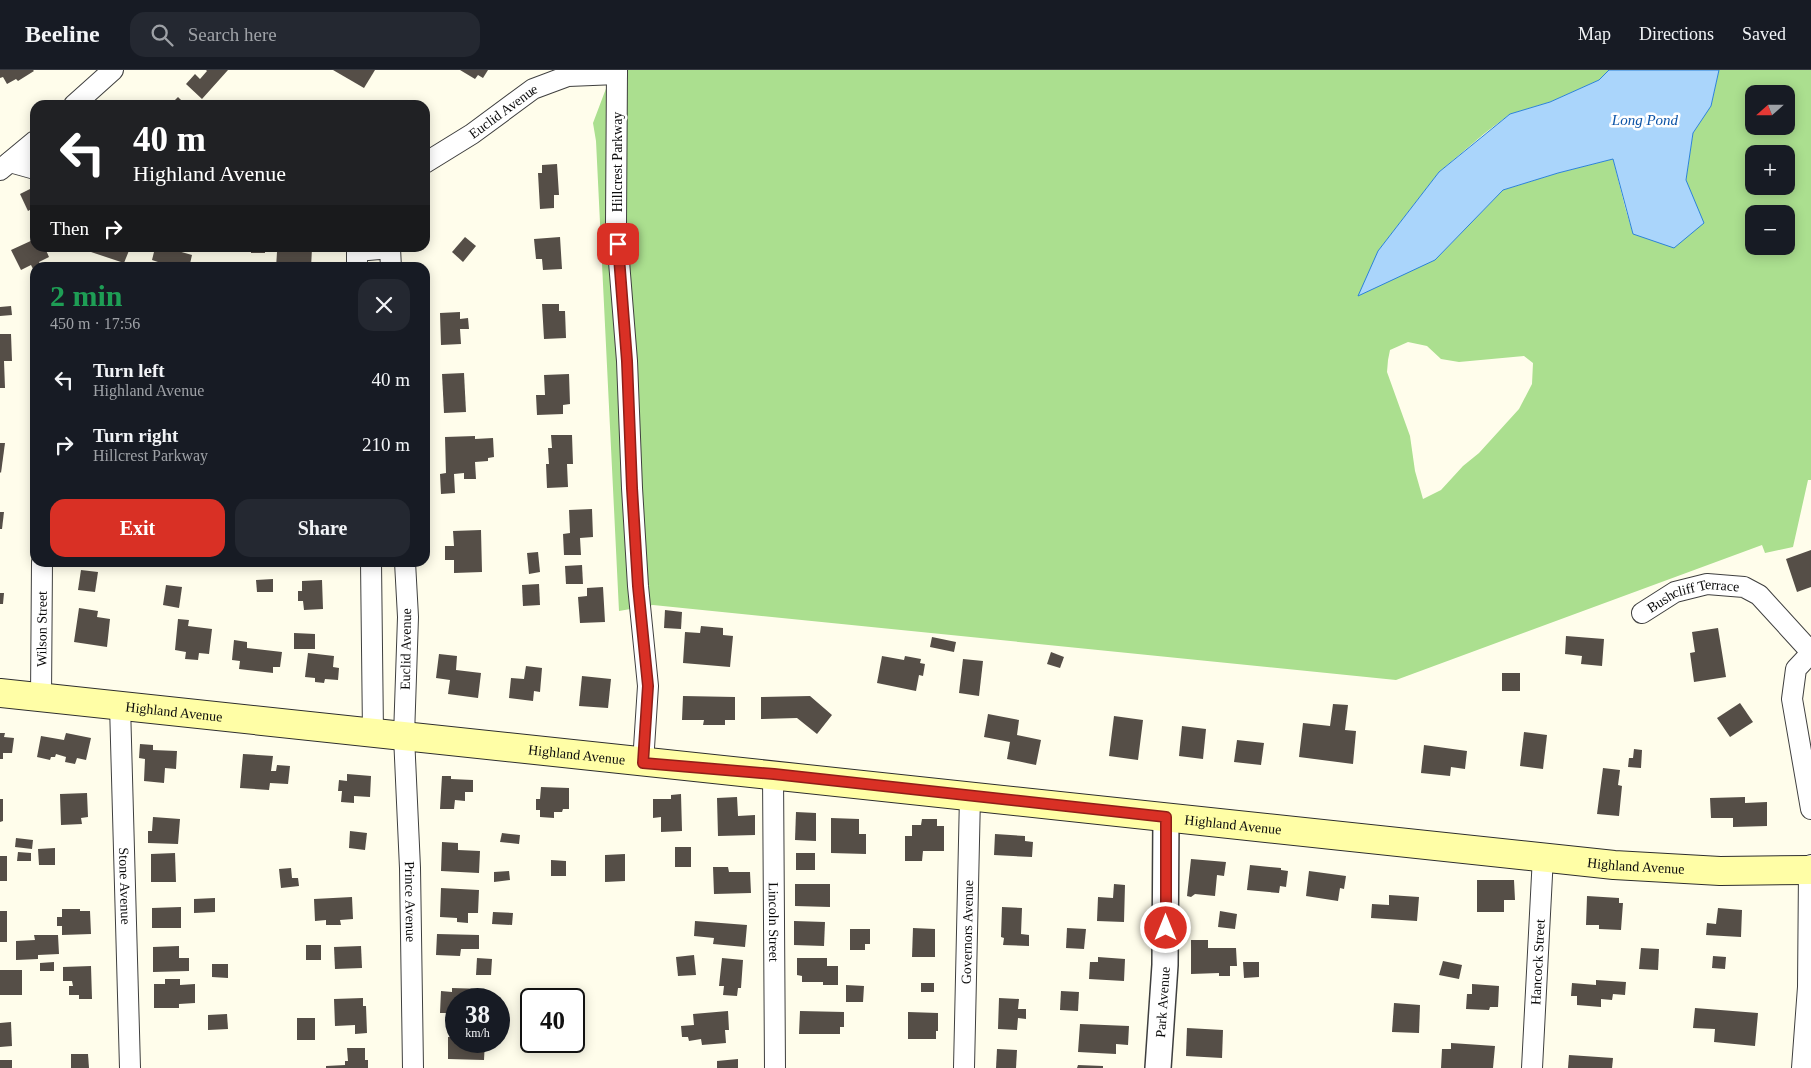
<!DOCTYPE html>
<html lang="en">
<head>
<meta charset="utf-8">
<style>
	:root { --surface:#171b24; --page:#242831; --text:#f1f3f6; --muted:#9ea1a6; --line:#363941; --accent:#d93025 }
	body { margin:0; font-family:"Times New Roman",serif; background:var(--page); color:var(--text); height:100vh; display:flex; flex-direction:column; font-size:19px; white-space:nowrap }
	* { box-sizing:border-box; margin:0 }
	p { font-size:16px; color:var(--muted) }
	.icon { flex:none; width:28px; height:28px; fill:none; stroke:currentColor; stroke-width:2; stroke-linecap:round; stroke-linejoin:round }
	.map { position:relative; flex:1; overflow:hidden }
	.panel { position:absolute; left:30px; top:192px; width:400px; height:305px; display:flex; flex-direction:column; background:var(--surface); border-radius:15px; box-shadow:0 2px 12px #0003 }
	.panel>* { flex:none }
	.top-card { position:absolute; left:30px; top:30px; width:400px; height:152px; border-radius:15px; box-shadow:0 2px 12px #0003; background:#202124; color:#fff; overflow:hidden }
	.needle { width:32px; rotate:249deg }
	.fabs { position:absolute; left:1745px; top:15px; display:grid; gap:10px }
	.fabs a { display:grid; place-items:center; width:50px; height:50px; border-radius:10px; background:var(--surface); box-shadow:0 2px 12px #0003; font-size:25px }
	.speed { position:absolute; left:445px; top:918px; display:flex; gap:10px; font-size:25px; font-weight:700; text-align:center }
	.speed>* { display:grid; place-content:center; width:65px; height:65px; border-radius:50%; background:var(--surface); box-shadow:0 2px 12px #0003; line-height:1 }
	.speed small { font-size:12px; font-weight:400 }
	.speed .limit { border:2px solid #111; border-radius:8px; background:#fff; color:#111 }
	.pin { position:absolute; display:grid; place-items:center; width:42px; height:42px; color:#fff; margin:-21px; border-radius:10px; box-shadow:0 2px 8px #0006 }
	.me { position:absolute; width:55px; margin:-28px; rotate:0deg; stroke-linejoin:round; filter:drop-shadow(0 0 4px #0008) }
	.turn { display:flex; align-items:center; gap:18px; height:105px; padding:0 20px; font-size:22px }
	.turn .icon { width:65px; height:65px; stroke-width:2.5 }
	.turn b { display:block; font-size:35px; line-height:42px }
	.then { display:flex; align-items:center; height:48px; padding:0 20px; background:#0003; gap:10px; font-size:19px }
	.round { display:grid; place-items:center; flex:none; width:52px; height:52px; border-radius:15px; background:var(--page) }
	.head { display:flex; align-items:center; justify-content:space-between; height:85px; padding:0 20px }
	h1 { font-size:30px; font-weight:700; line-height:38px; color:#1e9e55 }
	.button { display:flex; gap:10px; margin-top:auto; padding:10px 20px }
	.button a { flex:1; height:58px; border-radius:15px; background:var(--accent); color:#fff; font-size:20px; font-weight:700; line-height:58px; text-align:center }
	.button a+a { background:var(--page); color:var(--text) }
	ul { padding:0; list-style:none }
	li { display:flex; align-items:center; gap:15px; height:65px; padding:0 20px }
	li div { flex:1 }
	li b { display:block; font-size:19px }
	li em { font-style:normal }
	header { display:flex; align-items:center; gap:30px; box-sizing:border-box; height:70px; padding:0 25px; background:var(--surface); border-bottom:1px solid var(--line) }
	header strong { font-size:24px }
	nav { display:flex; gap:28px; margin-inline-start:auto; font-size:18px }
	.search { width:350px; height:45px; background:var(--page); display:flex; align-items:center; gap:12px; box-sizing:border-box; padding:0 18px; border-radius:15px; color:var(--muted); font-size:19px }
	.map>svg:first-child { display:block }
	.forest { fill:#abdf8f; fill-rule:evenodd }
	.water { fill:#aad5fb; stroke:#2b82d8 }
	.building { fill:#554e47 }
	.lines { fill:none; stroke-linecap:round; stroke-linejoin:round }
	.minor-casing { stroke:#3f3f3f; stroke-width:22 }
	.tertiary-casing { stroke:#3f3f3f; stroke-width:28 }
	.secondary-casing { stroke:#2e2e2e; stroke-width:30 }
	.minor { stroke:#fff; stroke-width:20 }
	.tertiary { stroke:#fff; stroke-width:25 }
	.secondary { stroke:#fffea6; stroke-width:28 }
	.route-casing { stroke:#8d1f18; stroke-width:12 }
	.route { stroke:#d93025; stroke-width:9 }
	.labels { text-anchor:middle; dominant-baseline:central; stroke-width:5; stroke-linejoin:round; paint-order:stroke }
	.street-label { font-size:14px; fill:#0c0c0c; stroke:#fff }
	.water-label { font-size:15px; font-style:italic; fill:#0c54a7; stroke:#fff }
</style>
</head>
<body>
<header>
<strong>Beeline</strong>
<div class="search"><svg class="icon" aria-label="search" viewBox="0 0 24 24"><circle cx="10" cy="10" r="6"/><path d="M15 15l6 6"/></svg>Search here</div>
<nav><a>Map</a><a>Directions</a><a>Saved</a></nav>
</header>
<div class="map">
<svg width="1811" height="998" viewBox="0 0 1811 998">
	<rect width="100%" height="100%" fill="#fffdeb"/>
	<path class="forest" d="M613 0H1609L1599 10 1550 32 1510 44 1485 63 1439 102 1378 181 1435 190 1503 120 1558 103 1613 89 1625 137 1633 164 1703 153 1686 110 1693 63 1711 36 1719 0H1811V410H1808L1793 477 1765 483 1762 475 1396 610 653 535 619 541 596 71 593 53ZM1754 24H1786V56H1754ZM1754 84H1786V116H1754ZM1754 144H1786V176H1754ZM1408 272 1427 276 1441 289 1459 292 1524 286 1533 293 1532 314 1519 339 1479 383 1463 396 1441 420 1423 429 1415 401 1410 366 1387 302 1388 290 1390 280Z"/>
	<path class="water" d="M1609 0H1719L1711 36 1693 63 1686 110 1704 153 1674 178 1633 164 1613 89 1558 103 1503 120 1435 190 1358 226 1378 181 1439 102 1510 44 1550 32 1599 10Z"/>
	<g class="building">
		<path d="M0 0H33L34 1 18 11 16 9 7 14 3 7 0 8Z"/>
		<path d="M206 0H228L202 29 186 14 195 4 200 9 207 1Z"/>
		<path d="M333 0H375L364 18Z"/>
		<path d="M460 0H488L483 8 478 5 475 9Z"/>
		<path d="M178 27 186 35H170Z"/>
		<path d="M557 94 559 125H554V138L540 139 538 103H542V95Z"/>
		<path d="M30 119 35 129V137L28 141 20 124Z"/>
		<path d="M465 167 476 176 463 192 452 182Z"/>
		<path d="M560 167 562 199 543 200 542 189H536L534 169Z"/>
		<path d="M35 169V178H45L49 187 39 192 42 198H35V203L31 195 21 200 11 180Z"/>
		<path d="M86 178H130L124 193 85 180Z"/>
		<path d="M155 178H179L178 181 192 185 189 198H157L158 192 152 190Z"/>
		<rect x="251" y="178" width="14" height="5"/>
		<path d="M294 178H312L311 198H276L277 182H294Z"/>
		<path d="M542 234H559V241H565L566 268 544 269Z"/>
		<path d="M11 236 12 245 0 246V237Z"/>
		<path d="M460 242V249L468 248 469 259H460L461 274 441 275 440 243Z"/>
		<path d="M0 264H11L12 291H4L5 318H0Z"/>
		<path d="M464 303 466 342 444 343 442 304Z"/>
		<path d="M569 304 570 334 563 335V344L537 345 536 325H545L544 305Z"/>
		<path d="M551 365H572L573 394H567L568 417 547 418 546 394H549L548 378H552Z"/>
		<path d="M475 366V369L493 368 494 387 488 388V391L475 392 476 409H464V403L454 404 455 423 441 424 440 404 446 403 445 367Z"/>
		<path d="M0 373H5L1 403 0 402Z"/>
		<path d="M592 439 593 467 580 468 581 485H564L563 464 570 463 569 440Z"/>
		<path d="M0 442H4L2 459H0Z"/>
		<path d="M481 460 482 502 454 503V490H445V476H454L453 461Z"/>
		<path d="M1811 480V517L1797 522 1786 489Z"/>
		<path d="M538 482 540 502 529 504 527 483Z"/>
		<path d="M582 495 583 514H566L565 496Z"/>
		<path d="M81 500 98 502 95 522 78 520Z"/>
		<path d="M273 509V522H257L256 510Z"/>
		<path d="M322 510 323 539 304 540 303 531H298V521H302V511Z"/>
		<path d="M539 514 540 535 523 536 522 515Z"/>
		<path d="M166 515 182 517 179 538 163 535Z"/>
		<path d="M603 517 605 552 580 553 578 527 587 526V518Z"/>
		<path d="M0 523H4L3 534H0Z"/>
		<path d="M79 538 98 541 97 547 110 549 107 577 74 572Z"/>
		<path d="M665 540 682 542 681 559 664 558Z"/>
		<path d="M178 549 189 550 188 556 212 559 209 584 199 583 198 590 185 589 186 582 175 580Z"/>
		<path d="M701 556 723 558V565L733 566 730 597 683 593 685 562 700 563Z"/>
		<path d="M1718 558 1726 607 1694 612 1690 583 1695 582 1692 562Z"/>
		<path d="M294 563 315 564V579H294Z"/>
		<path d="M1566 566 1604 569 1602 596 1581 594 1582 586 1565 584Z"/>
		<path d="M932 567 956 572 954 582 930 577Z"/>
		<path d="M234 570 247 572V578L282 582 280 597H273V603L239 599 240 591 232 590Z"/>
		<path d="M1051 582 1064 587 1060 598 1047 594Z"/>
		<path d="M308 583 334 586 333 597 339 598 338 610 325 609 324 613 315 612V608L305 607Z"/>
		<path d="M439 584 457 586 456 600 481 603 478 628 448 624 450 610 436 608Z"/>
		<path d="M882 586 904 590 905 586 921 589 920 593 925 594 923 606 919 605 916 621 877 613Z"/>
		<path d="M963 589 983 591 979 626 959 623Z"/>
		<path d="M526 596 542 598 540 622 534 621 533 631 509 628 511 608 524 609Z"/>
		<rect x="1502" y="603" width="18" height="18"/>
		<path d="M582 606 611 609 608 638 579 636Z"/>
		<path d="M683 626 735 627V650H725V655H703L704 650H682Z"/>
		<path d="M810 626 832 645 817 664 797 648 761 649V627Z"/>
		<path d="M1740 633 1753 652 1730 667 1717 648Z"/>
		<path d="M1333 634 1348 635 1345 660 1356 661 1353 694 1299 687 1303 653 1330 656Z"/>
		<path d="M988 644 1019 650 1017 665 1041 670 1036 695 1007 689 1010 672 984 667Z"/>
		<path d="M1114 646 1143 650 1138 690 1109 686Z"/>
		<path d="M1182 656 1206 659 1203 689 1179 686Z"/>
		<path d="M1524 662 1547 665 1543 699 1520 696Z"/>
		<path d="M0 663H5L4 667 14 668 12 683H3V689H0Z"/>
		<path d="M66 663 91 668 86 690 77 688 75 694 65 692 66 687 56 684 55 687H51L50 690 37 687 41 666 64 670Z"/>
		<path d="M1237 670 1264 673 1261 695 1234 692Z"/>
		<path d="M140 674 153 675V680L177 681 176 699 165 698 164 713 144 711 145 689 139 688Z"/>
		<path d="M1424 675 1467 681 1465 699 1451 697 1450 706 1421 703Z"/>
		<path d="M1634 679 1642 680 1641 698 1628 697 1629 688H1633Z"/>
		<path d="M243 684 273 686 271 701H276L277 695 290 696 288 714 270 713 269 720 240 718Z"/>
		<path d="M1603 698 1620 700 1618 715 1622 716 1619 746 1597 744Z"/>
		<path d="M347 704 371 706 370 727 354 726V733L341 732 342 721H338L339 710 347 711Z"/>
		<path d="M442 706H451V709L473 710V722H465V731L455 730 454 739H440Z"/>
		<path d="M541 717 569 718V739H563L562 742H554V748L540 747V740H536V729H540Z"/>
		<path d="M87 723 88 747 81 748 82 754 61 755 60 724Z"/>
		<path d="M681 724 682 761 661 762V747L653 748V729H671V725Z"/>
		<path d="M737 727 738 746 755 745V765L718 766 717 728Z"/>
		<path d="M1745 727V733L1767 732V756L1733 757V748H1711L1710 728Z"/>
		<path d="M0 729H3V751L0 752Z"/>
		<path d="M796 742 816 743V771L795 770Z"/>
		<path d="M153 747 180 749 178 774 148 773V761H152Z"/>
		<path d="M831 748 859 749V764H866V784L831 783Z"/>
		<path d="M922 749H937V756H944V781H923L922 791H905V766H912V755H921Z"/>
		<path d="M350 761 367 763 365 780 349 778Z"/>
		<path d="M502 763 520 765 519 774 500 772Z"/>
		<path d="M995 764 1025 766V771L1033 772 1032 787 994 785Z"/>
		<path d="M16 768 33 770 32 779 15 777Z"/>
		<path d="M442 772 458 773V780L480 781 479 803 441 801Z"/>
		<rect x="675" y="777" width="16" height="20"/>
		<path d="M55 778V795H39L38 779Z"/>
		<path d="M18 782 31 783V791H17Z"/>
		<path d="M175 783 176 812H151V784Z"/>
		<rect x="796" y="783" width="19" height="17"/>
		<path d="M625 784V811L605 812V785Z"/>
		<rect x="0" y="786" width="7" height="25"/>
		<path d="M1191 789 1226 792 1224 806 1217 805 1215 826 1195 824 1191 827 1187 826Z"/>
		<path d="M551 790 566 791V806H551Z"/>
		<path d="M1250 795 1281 798V800L1288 801 1286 817 1280 816 1279 823 1247 820Z"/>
		<path d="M713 797H728L729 802H750L751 823 714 824Z"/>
		<path d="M291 798 292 808H298L299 816 281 818 279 799Z"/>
		<path d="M509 801 510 810 494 812V802Z"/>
		<path d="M1309 801 1346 806 1344 819 1340 818 1338 831 1306 826Z"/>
		<path d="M1477 810H1514L1515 830H1504V842H1477Z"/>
		<path d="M795 814H830V837L795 836Z"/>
		<path d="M1114 814 1125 815 1124 852 1097 851 1098 827 1113 828Z"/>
		<path d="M441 818 479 820 478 843H468V853L457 852V848L440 847Z"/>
		<path d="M1389 825 1419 827 1417 851 1371 848 1372 834 1389 835Z"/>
		<path d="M1587 826 1619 828V833H1623L1621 860 1599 859V855H1586Z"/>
		<path d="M352 827 353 849 340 850 341 855H326V850L315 851 314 829Z"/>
		<path d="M215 828V842L194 843V829Z"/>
		<path d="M181 837V858H152V838Z"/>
		<path d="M1002 837 1022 838 1021 864 1029 865V876L1003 875 1004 868 1001 867Z"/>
		<path d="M1718 838 1742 840 1741 867 1706 865 1707 853 1716 854Z"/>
		<path d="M62 839H80V841H90L91 864 62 865V856H57V847H62Z"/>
		<rect x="0" y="841" width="7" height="31"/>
		<path d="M1220 841 1237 844 1235 859 1218 857Z"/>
		<path d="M493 842 513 843 512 855 492 854Z"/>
		<path d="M695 851 747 855 745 877 713 874 714 868 694 866Z"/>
		<path d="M794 851 825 852 824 876 794 875Z"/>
		<path d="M913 858 935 859V887H912Z"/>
		<path d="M1067 858 1086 859 1084 879 1066 878Z"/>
		<path d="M850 859H870V874H865V880H850Z"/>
		<path d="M437 864 479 865V879H461L460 886 436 885Z"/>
		<path d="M34 865H58L59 884 38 885V889L16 890V871L35 870Z"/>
		<path d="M1191 870H1208V878H1236L1237 896H1230V906H1219V903L1191 904Z"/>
		<rect x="306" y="875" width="15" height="15"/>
		<path d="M179 876V888H189V901L153 902V877Z"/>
		<path d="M361 876 362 898 335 899 334 877Z"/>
		<path d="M1641 878 1659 879 1658 900 1639 899Z"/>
		<path d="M694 885 696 905 678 906 676 887Z"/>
		<path d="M1713 886 1726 887 1725 899 1712 898Z"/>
		<path d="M1098 887 1125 889 1124 911 1089 909 1090 892H1098Z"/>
		<path d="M477 888 492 889 491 905H476Z"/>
		<path d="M722 888 743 890 741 918H738L737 926 723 925 724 916H719Z"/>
		<path d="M797 888H827V896H838V915H823V912H802V906L797 905Z"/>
		<path d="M1443 891 1462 895 1459 909 1439 905Z"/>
		<path d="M54 892V901H40V893Z"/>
		<path d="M1243 892H1259V907L1244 908Z"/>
		<path d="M212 894H228V908L212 907Z"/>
		<path d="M91 896 92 929H79V925H69V916H73L72 911H63V897Z"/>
		<rect x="0" y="900" width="22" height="25"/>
		<path d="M165 909H180V915L195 914V933L179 934V938H154V914H165Z"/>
		<path d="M1596 910 1626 912 1625 925 1613 924 1612 930 1601 929V937L1577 935V926H1571L1572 913 1596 915Z"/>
		<rect x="921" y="913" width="13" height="9"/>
		<path d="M1472 914 1499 916 1498 937H1490L1489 940 1466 939 1467 924H1472Z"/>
		<path d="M846 915 864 916 863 932H846Z"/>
		<path d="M452 918 485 919 484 929H456V943H440L441 921 452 922Z"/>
		<path d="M1061 921 1079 922 1078 941 1060 940Z"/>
		<path d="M363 928V936H366L367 963 355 964V955L335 956 334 929Z"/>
		<path d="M999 928 1019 929 1018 939H1026V949L1018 948 1017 960 998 959Z"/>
		<path d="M1394 933 1420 935 1419 963 1392 962Z"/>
		<path d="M1695 938 1758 943 1755 976 1714 972 1715 959 1693 958Z"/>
		<path d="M728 941 729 960H725L726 973 702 975 701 969 689 971 688 967H682L681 956 694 955 693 944Z"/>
		<path d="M800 941 844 942V957H840V964H799Z"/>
		<path d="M908 942 938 943V961H936V969H908Z"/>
		<path d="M227 944 228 959 208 960V945Z"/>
		<rect x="297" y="948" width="18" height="22"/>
		<path d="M11 952 12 976 0 977V953Z"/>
		<path d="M1080 954 1129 956 1128 975 1116 974V984L1078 982Z"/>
		<path d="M1187 958 1223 960 1222 988 1186 986Z"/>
		<path d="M448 967H456V971H485L484 990 448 989Z"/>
		<path d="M1451 973 1495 976 1493 998H1441L1442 979H1451Z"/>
		<path d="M347 978H365V990H368V998H326V996L345 995V991H348Z"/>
		<path d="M997 979 1017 980 1016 998H996Z"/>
		<path d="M71 984H88L89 998H71Z"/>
		<path d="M1569 985 1613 988 1612 998H1568Z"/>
		<path d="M738 989V998H717V991Z"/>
		<rect x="0" y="990" width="12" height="8"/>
		<path d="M1078 995 1103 996V998H1077Z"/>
	</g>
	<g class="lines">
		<g class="minor-casing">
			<g id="minor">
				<path d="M617 0 616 154 627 291 632 418 638 516 648 616 643 693"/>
				<path d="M74 35 113 0"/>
				<path d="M10 92 35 99"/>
				<path id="s1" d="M425 93 472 64 533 19 568 6 617 4"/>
				<path d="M0 100 35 71"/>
				<path d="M357 198V181L390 178 391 198"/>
				<path d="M371 492 373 664"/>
				<path id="s2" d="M405 492 408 547 404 666 410 798 413 998"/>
				<path id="s3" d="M1642 543 1675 522 1707 514 1744 517 1759 525 1811 582"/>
				<path d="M1811 583 1796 599 1792 629 1811 739"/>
				<path id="s4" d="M41 627 42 492"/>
				<path id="s5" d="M120 635 130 998"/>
				<path id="s6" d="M773 704 775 998"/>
				<path id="s7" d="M964 998 970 726"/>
				<path id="s8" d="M1532 998 1543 786"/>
				<path d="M1802 998 1808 917 1809 800 1811 795"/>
			</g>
		</g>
		<g class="tertiary-casing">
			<g id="tertiary">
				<path id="s9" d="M1158 998 1165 895 1166 747"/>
			</g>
		</g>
		<g class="secondary-casing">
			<g id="secondary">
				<path id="s10" d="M0 623 1614 795 1720 801 1811 800"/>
			</g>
		</g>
		<use href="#minor" class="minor"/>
		<use href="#tertiary" class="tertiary"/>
		<use href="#secondary" class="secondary"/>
	</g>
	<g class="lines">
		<g class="route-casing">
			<path id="route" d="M618 174 627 291 632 418 638 516 648 616 643 693 774 704 1166 747V858"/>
		</g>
		<use href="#route" class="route"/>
	</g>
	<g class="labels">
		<g class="street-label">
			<text stroke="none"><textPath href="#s1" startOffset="94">Euclid Avenue</textPath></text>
			<text transform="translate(617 92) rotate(-90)">Hillcrest Parkway</text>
			<text stroke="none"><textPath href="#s3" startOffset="56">Bushcliff Terrace</textPath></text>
			<text stroke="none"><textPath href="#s4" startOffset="68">Wilson Street</textPath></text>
			<text transform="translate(406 579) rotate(-89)">Euclid Avenue</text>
			<text stroke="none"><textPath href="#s10" startOffset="175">Highland Avenue</textPath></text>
			<text stroke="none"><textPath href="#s10" startOffset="580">Highland Avenue</textPath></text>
			<text stroke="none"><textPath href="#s10" startOffset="1240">Highland Avenue</textPath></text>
			<text stroke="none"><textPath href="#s10" startOffset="1645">Highland Avenue</textPath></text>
			<text stroke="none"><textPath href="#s5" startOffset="181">Stone Avenue</textPath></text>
			<text stroke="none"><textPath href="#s2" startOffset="340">Prince Avenue</textPath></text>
			<text stroke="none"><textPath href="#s6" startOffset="148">Lincoln Street</textPath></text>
			<text stroke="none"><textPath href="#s7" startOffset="136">Governors Avenue</textPath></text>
			<text stroke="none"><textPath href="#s8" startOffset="106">Hancock Street</textPath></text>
			<text stroke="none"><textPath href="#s9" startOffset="66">Park Avenue</textPath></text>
		</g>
		<g class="water-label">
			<text x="1645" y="50">Long Pond</text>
		</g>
	</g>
</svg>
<div class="fabs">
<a><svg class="needle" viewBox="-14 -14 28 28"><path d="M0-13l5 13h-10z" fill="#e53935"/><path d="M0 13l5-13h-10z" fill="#9ea1a6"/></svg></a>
<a>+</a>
<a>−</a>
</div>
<div class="speed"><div>38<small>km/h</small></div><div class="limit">40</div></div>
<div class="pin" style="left:618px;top:174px;background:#d93025"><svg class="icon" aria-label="arrive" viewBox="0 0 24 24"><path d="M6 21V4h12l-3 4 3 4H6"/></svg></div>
<svg class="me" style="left:1166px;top:858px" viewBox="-20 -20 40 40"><circle r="17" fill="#d93025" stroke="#fff" stroke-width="3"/><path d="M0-11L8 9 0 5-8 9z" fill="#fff"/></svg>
<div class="top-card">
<div class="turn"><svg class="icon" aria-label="left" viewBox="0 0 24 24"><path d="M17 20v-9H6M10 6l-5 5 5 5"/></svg><div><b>40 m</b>Highland Avenue</div></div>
<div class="then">Then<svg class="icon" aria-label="right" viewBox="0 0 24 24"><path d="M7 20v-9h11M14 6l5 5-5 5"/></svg></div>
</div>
<section class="panel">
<div class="head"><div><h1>2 min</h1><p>450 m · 17:56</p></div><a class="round"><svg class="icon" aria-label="close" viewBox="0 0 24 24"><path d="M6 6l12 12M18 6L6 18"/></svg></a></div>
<ul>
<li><svg class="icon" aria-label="left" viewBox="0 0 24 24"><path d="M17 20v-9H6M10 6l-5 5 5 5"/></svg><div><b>Turn left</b><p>Highland Avenue</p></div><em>40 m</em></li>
<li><svg class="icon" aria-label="right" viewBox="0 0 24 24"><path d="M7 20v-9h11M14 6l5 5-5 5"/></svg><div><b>Turn right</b><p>Hillcrest Parkway</p></div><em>210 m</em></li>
</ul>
<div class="button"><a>Exit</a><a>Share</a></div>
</section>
</div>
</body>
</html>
